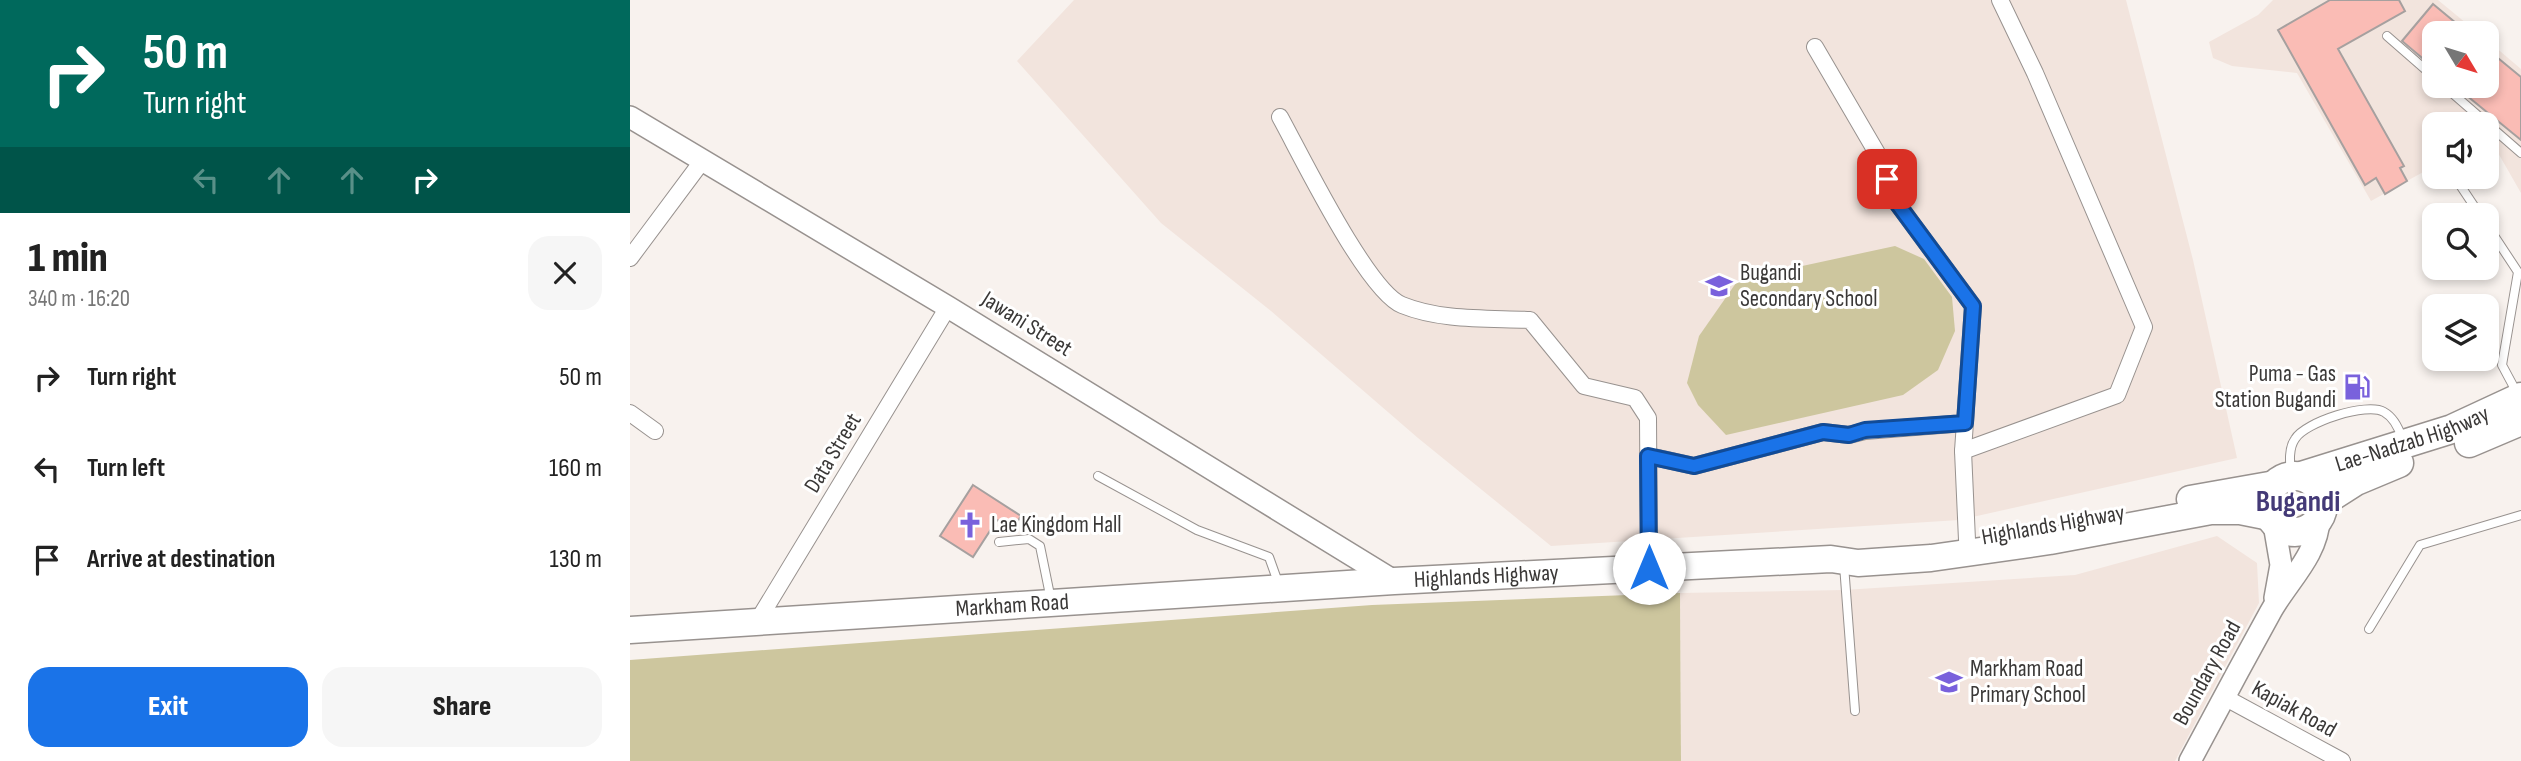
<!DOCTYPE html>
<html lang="en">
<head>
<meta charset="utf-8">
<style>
	:root { --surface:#fff; --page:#f6f6f6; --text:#222; --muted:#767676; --accent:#1a73e8 }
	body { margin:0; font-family:"Sofia Sans Condensed",sans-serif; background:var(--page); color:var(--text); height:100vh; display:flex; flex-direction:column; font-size:26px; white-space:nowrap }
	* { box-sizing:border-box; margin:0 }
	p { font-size:23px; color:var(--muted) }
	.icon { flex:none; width:38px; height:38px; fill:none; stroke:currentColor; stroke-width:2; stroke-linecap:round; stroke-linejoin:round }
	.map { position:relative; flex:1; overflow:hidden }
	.side { display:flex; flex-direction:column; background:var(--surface); width:630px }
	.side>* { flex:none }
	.hud { background:#00695c; color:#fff; overflow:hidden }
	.needle { width:46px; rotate:128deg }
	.tools { position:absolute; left:1792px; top:21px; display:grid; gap:14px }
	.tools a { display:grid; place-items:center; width:77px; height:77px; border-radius:14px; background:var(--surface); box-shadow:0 4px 10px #0003; font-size:35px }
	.pin { position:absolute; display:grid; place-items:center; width:60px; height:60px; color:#fff; margin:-30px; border-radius:14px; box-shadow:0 4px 10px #0006 }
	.me { position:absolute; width:77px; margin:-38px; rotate:0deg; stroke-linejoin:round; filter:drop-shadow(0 0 5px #0008) }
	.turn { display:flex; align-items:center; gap:24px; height:147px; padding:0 28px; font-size:32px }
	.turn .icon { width:91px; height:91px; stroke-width:2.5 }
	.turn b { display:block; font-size:49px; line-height:60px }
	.lanes { display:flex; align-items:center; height:66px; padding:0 28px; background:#0003; justify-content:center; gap:35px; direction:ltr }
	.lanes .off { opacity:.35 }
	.round { display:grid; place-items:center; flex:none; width:74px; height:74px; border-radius:21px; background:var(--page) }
	.summary { display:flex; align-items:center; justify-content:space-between; height:119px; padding:0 28px }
	h1 { font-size:42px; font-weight:800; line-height:52px }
	.primary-button { display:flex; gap:14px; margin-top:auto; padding:14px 28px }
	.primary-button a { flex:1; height:80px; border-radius:21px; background:var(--accent); color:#fff; font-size:28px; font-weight:800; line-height:80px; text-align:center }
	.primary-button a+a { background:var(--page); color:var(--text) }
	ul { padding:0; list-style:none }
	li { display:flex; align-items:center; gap:21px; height:91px; padding:0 28px }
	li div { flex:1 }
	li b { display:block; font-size:26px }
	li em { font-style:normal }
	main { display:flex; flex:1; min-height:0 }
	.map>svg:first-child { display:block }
	.built { fill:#f2e4dd }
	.green { fill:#cdc69e }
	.building { fill:#fabcb5; stroke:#a6a09f; stroke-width:2 }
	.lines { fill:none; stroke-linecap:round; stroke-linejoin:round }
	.service-casing { stroke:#98928f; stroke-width:10 }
	.minor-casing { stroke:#98928f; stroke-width:18 }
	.tertiary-casing { stroke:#98928f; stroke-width:24 }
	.primary-casing { stroke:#98928f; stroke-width:29 }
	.trunk-casing { stroke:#98928f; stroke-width:31 }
	.service { stroke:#fff; stroke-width:8 }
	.minor { stroke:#fff; stroke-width:16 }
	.tertiary { stroke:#fff; stroke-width:21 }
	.primary { stroke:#fff; stroke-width:26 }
	.trunk { stroke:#fff; stroke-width:28 }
	.route-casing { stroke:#114b97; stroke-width:18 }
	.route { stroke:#1a73e8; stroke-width:12 }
	.labels { text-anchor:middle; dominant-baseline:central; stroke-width:6; stroke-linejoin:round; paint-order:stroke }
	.poi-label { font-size:23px; fill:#3a3837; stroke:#fff; text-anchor:start }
	.street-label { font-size:23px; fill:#3a3837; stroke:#fff }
	.district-label { font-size:30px; font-weight:bold; fill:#443a77; stroke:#fff }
</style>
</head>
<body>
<main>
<section class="side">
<div class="hud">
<div class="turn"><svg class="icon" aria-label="right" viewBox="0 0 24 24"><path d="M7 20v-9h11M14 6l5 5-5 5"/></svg><div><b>50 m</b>Turn right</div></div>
<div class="lanes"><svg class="icon off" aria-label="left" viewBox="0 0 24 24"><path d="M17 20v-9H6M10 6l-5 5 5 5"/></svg><svg class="icon off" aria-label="ahead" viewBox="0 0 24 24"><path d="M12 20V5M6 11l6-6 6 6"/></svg><svg class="icon off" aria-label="ahead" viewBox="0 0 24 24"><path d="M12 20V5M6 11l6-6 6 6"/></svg><svg class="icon" aria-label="right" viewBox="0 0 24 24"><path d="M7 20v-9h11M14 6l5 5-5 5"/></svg></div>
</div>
<div class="summary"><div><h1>1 min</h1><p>340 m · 16:20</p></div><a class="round"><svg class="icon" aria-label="close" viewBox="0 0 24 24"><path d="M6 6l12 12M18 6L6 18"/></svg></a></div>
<ul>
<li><svg class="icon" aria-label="right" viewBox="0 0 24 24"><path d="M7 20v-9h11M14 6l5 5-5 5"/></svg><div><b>Turn right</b></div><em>50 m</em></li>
<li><svg class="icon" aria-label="left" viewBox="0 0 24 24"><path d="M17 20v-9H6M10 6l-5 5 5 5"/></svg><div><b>Turn left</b></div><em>160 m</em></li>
<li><svg class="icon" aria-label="arrive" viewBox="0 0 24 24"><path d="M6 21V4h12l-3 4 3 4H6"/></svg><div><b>Arrive at destination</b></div><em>130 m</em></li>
</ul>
<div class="primary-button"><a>Exit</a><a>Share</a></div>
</section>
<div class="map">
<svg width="1891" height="761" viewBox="0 0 1891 761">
	<rect width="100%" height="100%" fill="#f8f2ee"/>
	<g class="built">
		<path d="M444 0H1496L1563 260 1607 458 1329 520 921 546 788 438 641 311 531 223 387 61Z"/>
		<path d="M1643 0H1808L1848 33H1804V86H1857V40L1891 69V193L1867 151 1857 143V124H1804V166L1741 201 1667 73 1602 66 1583 58 1579 42 1628 15Z"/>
		<path d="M1587 536 1627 563 1629 603 1545 761H1051L1050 593 1214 590 1445 575Z"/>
	</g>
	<g class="green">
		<path d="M1265 246 1294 259 1322 297 1325 331 1308 370 1273 395 1096 435 1068 405 1057 383 1069 336 1106 283 1130 275Z"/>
		<path d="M1050 593 1051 761H0V660L742 605Z"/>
	</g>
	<g class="building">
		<path d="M1700 0H1769L1775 11 1708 49 1774 166 1770 168 1777 181 1755 194 1746 178 1735 185 1648 30Z"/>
		<path d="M1803 4 1838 33H1804V68L1772 41Z"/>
		<path d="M1857 49 1891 77V140L1825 86H1857Z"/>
		<path d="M343 485 391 516 382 530 367 520 343 557 310 536Z"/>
	</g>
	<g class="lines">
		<g class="service-casing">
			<g id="service">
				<path d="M1757 36 1804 77"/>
				<path d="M1814 86 1891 153"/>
				<path d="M1828 182 1850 215"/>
				<path d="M1857 225 1888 272 1872 365 1887 393"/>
				<path d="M468 476 567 530 639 557 649 585"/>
				<path d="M1661 476C1660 464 1658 449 1665 439 1675 422 1737 402 1754 412 1763 417 1769 429 1772 438"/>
				<path d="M369 542 399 539 410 546 421 600"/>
				<path d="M1214 565 1225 711"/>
				<path d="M1739 629 1790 545 1891 515"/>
			</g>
		</g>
		<g class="minor-casing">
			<g id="minor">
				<path d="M1185 47 1251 160 1264 199 1343 306 1333 451 1337 540"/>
				<path d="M650 117C671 155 737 291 772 305 811 321 858 318 900 320L954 386 1005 398 1018 418 1019 568"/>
				<path d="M0 258 73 160"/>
				<path d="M0 413 25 431"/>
				<path d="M1333 451 1487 395 1514 327 1405 73 1370 0"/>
				<path d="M1019 456 1064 466 1193 432 1219 435 1235 431 1335 423"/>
				<path d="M127 622 318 307"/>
				<path d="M1594 697 1712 761"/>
			</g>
		</g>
		<g class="tertiary-casing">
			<g id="tertiary">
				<path d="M0 117 318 307 764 581"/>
				<path d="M1644 524 1651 565 1645 598"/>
				<path d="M1560 761C1586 712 1613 662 1640 613 1656 583 1688 555 1689 519"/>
			</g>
		</g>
		<g class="primary-casing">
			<g id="primary">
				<path d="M1560 499 1645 484"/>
				<path id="s1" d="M0 630 764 581 1201 559 1228 563 1301 558 1420 541 1581 511H1610L1640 517"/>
			</g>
		</g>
		<g class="trunk-casing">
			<g id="trunk">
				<path d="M1839 443 1891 421"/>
				<circle cx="1665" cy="504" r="28"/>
				<path id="s2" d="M1671 476 1822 429 1891 397"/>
				<path d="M1693 502 1726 481 1769 463"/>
			</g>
		</g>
		<use href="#service" class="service"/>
		<use href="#minor" class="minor"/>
		<use href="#tertiary" class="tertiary"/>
		<use href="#primary" class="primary"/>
		<use href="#trunk" class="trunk"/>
	</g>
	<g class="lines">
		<g class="route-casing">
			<path id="route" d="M1019 568 1018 456 1064 466 1193 432 1219 435 1235 430 1335 423 1343 306 1264 199 1257 179"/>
		</g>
		<use href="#route" class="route"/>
	</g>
	<defs>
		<g id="school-bare" transform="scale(2.1)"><path d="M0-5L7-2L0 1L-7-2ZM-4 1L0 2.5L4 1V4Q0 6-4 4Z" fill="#7961dc" stroke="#fff" stroke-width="2.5" paint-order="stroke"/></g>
		<g id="fuel-bare" transform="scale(2.1)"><path d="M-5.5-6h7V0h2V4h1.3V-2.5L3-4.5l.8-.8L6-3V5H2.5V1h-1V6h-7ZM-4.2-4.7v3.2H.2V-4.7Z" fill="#7961dc" stroke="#fff" stroke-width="2.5" paint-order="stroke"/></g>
		<g id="church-bare" transform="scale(2.1)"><path d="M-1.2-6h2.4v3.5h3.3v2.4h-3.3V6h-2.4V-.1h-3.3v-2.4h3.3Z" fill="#7961dc" stroke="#fff" stroke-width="2.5" paint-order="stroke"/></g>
	</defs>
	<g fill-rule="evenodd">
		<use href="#school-bare" x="1089" y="286"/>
		<use href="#fuel-bare" x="1727" y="387"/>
		<use href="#church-bare" x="340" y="525"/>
		<use href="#school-bare" x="1319" y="682"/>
	</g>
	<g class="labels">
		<g class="poi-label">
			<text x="1110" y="273">Bugandi<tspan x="1110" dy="26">Secondary School</tspan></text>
			<text x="1706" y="374" text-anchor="end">Puma - Gas<tspan x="1706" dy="26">Station Bugandi</tspan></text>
			<text x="361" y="525">Lae Kingdom Hall</text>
			<text x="1340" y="669">Markham Road<tspan x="1340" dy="26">Primary School</tspan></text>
		</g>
		<g class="street-label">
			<text transform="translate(397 324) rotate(32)">Jawani Street</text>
			<text stroke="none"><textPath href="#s2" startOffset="117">Lae-Nadzab Highway</textPath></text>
			<text transform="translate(203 453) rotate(-59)">Data Street</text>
			<text transform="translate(1423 525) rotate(-10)">Highlands Highway</text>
			<text stroke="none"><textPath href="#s1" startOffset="858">Highlands Highway</textPath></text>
			<text stroke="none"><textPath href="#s1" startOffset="383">Markham Road</textPath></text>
			<text transform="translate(1577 673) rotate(-61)">Boundary Road</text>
			<text transform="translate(1664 709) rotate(29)">Kapiak Road</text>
		</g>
		<g class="district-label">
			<text x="1668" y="502">Bugandi</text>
		</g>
	</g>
</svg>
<div class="tools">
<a><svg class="needle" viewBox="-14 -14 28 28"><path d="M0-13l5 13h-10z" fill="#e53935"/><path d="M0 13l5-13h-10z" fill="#767676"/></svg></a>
<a><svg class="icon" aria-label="sound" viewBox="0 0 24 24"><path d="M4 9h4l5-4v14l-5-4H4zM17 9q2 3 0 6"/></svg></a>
<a><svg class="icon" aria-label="search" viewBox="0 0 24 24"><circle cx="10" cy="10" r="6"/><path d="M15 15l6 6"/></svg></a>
<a><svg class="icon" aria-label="layers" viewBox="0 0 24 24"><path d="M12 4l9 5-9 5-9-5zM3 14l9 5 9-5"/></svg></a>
</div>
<div class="pin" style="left:1257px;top:179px;background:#d93025"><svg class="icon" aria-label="arrive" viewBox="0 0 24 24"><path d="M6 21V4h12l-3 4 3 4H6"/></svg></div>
<svg class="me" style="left:1019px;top:568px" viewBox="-20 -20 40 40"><circle r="19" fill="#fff"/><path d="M0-13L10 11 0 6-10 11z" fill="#1a73e8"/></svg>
</div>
</main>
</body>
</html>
